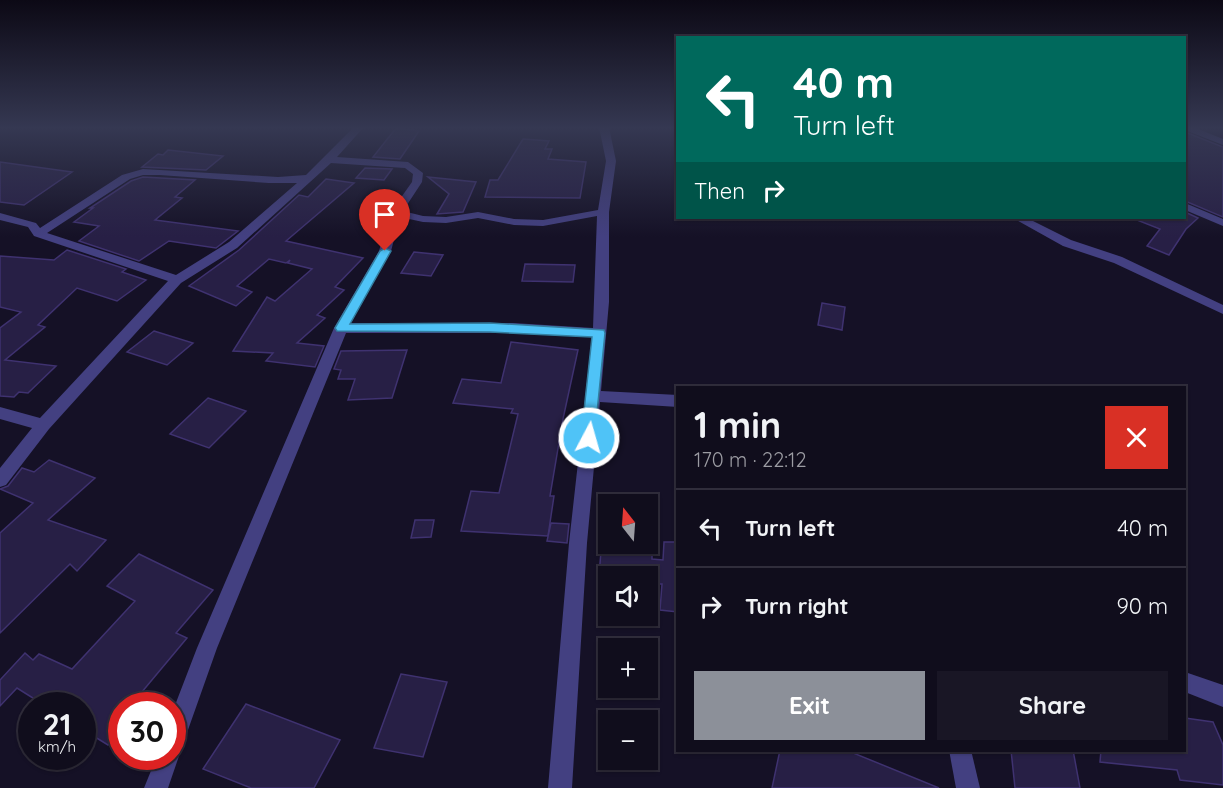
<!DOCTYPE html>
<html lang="en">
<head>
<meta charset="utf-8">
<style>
	:root { --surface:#100d1c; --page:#191625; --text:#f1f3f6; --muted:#9c9ca3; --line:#302d3b; --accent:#8c9099 }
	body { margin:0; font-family:Quicksand,sans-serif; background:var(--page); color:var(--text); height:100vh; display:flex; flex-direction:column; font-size:22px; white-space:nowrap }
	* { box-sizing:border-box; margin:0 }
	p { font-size:20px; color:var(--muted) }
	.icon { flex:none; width:33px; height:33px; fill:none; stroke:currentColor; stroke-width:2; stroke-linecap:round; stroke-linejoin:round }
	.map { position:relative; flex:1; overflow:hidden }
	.drawer { position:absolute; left:676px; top:386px; width:510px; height:366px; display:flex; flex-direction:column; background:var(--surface); border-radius:0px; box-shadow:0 2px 4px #0004,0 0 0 2px var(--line) }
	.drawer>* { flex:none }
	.hud { position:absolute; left:676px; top:36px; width:510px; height:183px; border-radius:0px; box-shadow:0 2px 4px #0004,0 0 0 2px var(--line); background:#00695c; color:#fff; overflow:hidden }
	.needle { width:39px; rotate:343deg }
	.controls { position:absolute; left:598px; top:494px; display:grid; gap:12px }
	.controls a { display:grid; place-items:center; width:60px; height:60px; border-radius:0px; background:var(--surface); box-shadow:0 2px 4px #0004,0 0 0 2px var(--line); font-size:30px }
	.speed { position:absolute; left:18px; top:692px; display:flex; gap:12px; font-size:30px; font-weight:700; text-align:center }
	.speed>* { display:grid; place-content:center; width:78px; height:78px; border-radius:50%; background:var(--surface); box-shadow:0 2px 4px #0004,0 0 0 2px var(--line); line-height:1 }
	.speed small { font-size:15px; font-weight:400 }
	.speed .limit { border:9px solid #d22; background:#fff; color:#111 }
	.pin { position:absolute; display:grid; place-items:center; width:51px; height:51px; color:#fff; margin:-62px -26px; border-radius:50% 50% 50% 0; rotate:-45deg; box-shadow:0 0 6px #0007 }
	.pin .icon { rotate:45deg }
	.me { position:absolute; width:66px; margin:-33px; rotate:6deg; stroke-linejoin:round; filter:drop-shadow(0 0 4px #0008) }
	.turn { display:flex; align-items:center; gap:21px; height:126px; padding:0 18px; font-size:27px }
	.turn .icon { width:78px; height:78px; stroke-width:2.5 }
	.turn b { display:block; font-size:42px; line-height:51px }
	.then { display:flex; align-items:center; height:57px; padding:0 18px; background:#0003; gap:12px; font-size:22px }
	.round { display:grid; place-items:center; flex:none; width:63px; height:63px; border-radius:0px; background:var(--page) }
	.head { display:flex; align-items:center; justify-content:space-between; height:102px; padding:0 18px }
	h1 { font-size:36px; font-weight:700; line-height:45px }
	.cta { display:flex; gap:12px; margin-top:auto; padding:12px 18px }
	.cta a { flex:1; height:69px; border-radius:0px; background:var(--accent); color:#fff; font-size:24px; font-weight:700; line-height:69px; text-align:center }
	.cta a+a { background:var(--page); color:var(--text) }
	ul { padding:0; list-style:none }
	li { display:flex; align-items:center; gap:18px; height:78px; padding:0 18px; border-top:2px solid var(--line) }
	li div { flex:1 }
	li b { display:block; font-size:22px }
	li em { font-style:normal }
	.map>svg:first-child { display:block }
	.building { fill:#271f45; stroke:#3f3270; stroke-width:1.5 }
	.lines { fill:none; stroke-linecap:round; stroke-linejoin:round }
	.minor { fill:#434081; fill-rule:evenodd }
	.route { fill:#4fc3f7; stroke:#337fa1; stroke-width:1.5 }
</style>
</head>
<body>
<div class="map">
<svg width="1223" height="788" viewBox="0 0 1223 788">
	<rect width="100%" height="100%" fill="#151126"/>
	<g class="building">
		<path d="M396 128 419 131 400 159 373 157Z"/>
		<path d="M1185 132 1223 147V217L1185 201Z"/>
		<path d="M523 139 549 141 545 149H552L548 159 586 162 580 198 485 197 490 180H498Z"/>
		<path d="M168 150 223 156 206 170 142 167 158 154 163 155Z"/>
		<path d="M0 162 72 172 24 205 0 202Z"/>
		<path d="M365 168 392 169 384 180 356 178Z"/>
		<path d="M143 177 195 180 175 197 182 198 155 220 238 231 216 248 169 241 139 261 79 241 99 226 74 222 93 208H90L131 181Z"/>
		<path d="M428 177 476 182 463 212 437 214 449 194Z"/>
		<path d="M326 179 354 183 286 241 363 258 335 287 344 290 317 315 325 318 297 343 324 346 315 367 266 361 273 353 233 351 267 297 275 301 312 269 288 263 290 260 286 263 269 259 237 286 252 292 236 306 189 286 239 250 299 195 308 197Z"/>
		<path d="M1185 212 1198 218 1186 229 1169 255 1147 246 1160 229 1132 218H1185Z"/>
		<path d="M67 250 126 269 122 272 146 280 117 301 77 288 38 325 45 327 5 360 56 366 28 393 19 392 14 397 0 396V328L21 312 0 307V256L54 260Z"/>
		<path d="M414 252 443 255 431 276 401 273Z"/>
		<path d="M525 264 575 265 573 282 522 281Z"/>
		<path d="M822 303 845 307 842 330 818 325Z"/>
		<path d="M154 331 193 343 167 365 127 352Z"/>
		<path d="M511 342 578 350 563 419 550 496H554L548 536 461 531 471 491 499 493 518 414 511 413 513 409 453 403 462 379 501 383Z"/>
		<path d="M407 350 392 398 348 400 355 379H338L341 370 334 369 341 351Z"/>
		<path d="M208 398 246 411 209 448 170 434Z"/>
		<path d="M49 460 95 478 48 520 106 540 77 571 70 564 0 633V533L33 503 0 489 8 486 22 468 34 472Z"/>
		<path d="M415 520H434L431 537 411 538Z"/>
		<path d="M551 523 569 524 567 543 547 541Z"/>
		<path d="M664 542H678V612L660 610 662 584H648V576H599L601 551 652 553V559L663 560Z"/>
		<path d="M139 554 213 590 176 633 187 638 131 705H122V730L108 745 82 729V705H44L17 688 0 706V680L25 653 33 660 39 654 72 669 135 601 107 586Z"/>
		<path d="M401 674 447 682 423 757 374 748Z"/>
		<path d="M246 704 340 740 314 788H251L203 769Z"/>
		<path d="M1185 718 1213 722 1223 745V785L1180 780 1177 770 1100 762 1101 750H1185Z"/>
		<path d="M780 750H846L939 788H772Z"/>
		<path d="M1011 750H1073L1080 788H1015Z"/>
	</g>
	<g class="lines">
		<g class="minor">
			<path d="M354 127H364L337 157 408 162 423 173 422 182 403 211 423 216 446 217 478 212 514 219 543 220 598 210 606 161 599 127H609L616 161 609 212V302L601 391 678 395V407L600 402 587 543 572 788H548L569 543 592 337 513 333H346L217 648 183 744 178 753 179 756 168 788H144L157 756H172V713L197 648 334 328 379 251 390 213 412 182 413 174 405 168 331 163 237 248 181 283 49 429 6 485 0 487V468L32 428 0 419V407L40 418 168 281 34 236 28 227 0 220V213L36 223 40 228 122 175 143 169 278 177 306 175ZM160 175 269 183H297L229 242 176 275 47 233 130 179 143 175ZM597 216 593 328 513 323H350L391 251 400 217 423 222 446 223 478 218 514 225 543 226Z"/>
			<path d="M1185 127H1193L1223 139V145L1185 130Z"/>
			<path d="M1185 203 1223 219V226L1185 210Z"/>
			<path d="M1013 218H1027L1071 240 1122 257 1223 305V314L1114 263 1063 246Z"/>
			<path d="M1185 672 1223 685V707L1185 692Z"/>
			<path d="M949 750H971L980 788H956Z"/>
		</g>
	</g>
	<linearGradient id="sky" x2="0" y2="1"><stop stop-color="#0c0915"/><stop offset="0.54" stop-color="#353852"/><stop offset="1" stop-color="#353852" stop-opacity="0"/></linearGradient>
	<rect width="1223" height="237" fill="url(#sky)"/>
	<path class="route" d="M385 248 391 251 350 324 490 323 604 330 605 333 594 442H583L581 438 592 337 490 332 337 331 335 328 380 251Z"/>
</svg>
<div class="controls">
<a><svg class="needle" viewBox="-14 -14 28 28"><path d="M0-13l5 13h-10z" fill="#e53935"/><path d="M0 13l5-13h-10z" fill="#9c9ca3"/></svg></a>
<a><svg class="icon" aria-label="sound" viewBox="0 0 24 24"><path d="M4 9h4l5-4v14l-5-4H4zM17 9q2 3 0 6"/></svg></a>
<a>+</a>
<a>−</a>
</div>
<div class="speed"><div>21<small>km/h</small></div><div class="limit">30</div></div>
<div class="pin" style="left:385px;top:251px;background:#d93025"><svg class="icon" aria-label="arrive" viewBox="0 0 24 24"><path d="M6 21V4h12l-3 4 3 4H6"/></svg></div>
<svg class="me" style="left:589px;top:438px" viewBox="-20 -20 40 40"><circle r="17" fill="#4fc3f7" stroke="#fff" stroke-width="3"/><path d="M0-11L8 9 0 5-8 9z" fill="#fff"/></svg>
<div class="hud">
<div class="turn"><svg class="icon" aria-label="left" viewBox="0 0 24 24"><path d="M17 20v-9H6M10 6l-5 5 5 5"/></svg><div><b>40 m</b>Turn left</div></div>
<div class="then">Then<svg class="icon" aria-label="right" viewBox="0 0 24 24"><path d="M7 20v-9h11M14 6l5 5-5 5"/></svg></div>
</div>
<section class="drawer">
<div class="head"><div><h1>1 min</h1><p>170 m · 22:12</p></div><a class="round" style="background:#d93025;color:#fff"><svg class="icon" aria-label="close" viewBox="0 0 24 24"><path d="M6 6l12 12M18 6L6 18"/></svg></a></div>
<ul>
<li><svg class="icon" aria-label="left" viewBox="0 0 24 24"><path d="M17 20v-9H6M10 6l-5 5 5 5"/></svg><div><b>Turn left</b></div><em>40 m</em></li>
<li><svg class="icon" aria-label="right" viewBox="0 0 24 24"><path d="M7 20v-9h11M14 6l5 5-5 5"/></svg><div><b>Turn right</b></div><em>90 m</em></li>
</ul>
<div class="cta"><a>Exit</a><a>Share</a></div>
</section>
</div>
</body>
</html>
